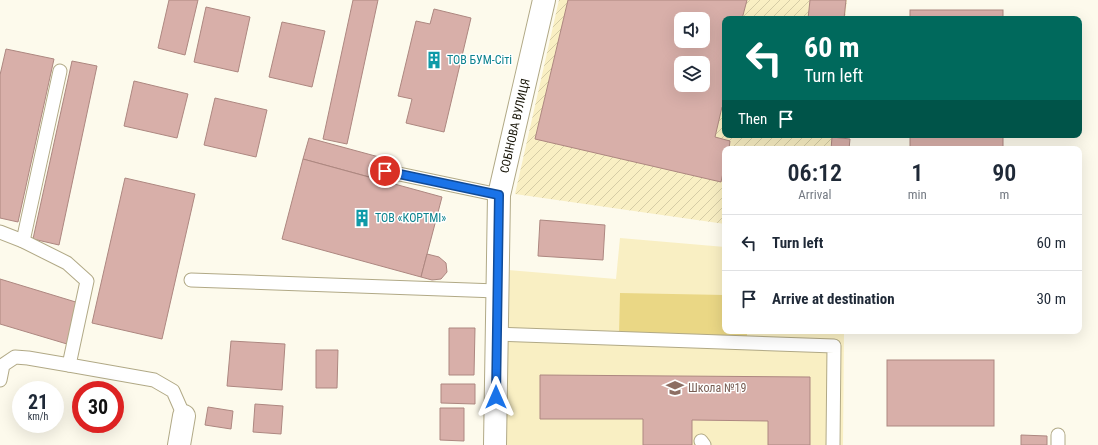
<!DOCTYPE html>
<html lang="en">
<head>
<meta charset="utf-8">
<style>
	:root { --surface:#fff; --page:#f2f2f3; --text:#1f2937; --muted:#747a83; --line:#e0e1e3 }
	body { margin:0; font-family:"Roboto Condensed",sans-serif; background:var(--page); color:var(--text); height:100vh; display:flex; flex-direction:column; font-size:15px; white-space:nowrap }
	* { box-sizing:border-box; margin:0 }
	p { font-size:13px; color:var(--muted) }
	.icon { flex:none; width:22px; height:22px; fill:none; stroke:currentColor; stroke-width:2; stroke-linecap:round; stroke-linejoin:round }
	.map { position:relative; flex:1; overflow:hidden }
	.panel { position:absolute; left:722px; top:146px; width:360px; height:188px; display:flex; flex-direction:column; background:var(--surface); border-radius:8px; box-shadow:0 4px 16px #0002 }
	.panel>* { flex:none }
	.guide { position:absolute; left:722px; top:16px; width:360px; height:122px; border-radius:8px; box-shadow:0 4px 16px #0002; background:#00695c; color:#fff; overflow:hidden }
	.buttons { position:absolute; left:674px; top:12px; display:grid; gap:8px }
	.buttons a { display:grid; place-items:center; width:36px; height:36px; border-radius:8px; background:var(--surface); box-shadow:0 4px 16px #0002; font-size:20px }
	.speed { position:absolute; left:12px; top:381px; display:flex; gap:8px; font-size:20px; font-weight:700; text-align:center }
	.speed>* { display:grid; place-content:center; width:52px; height:52px; border-radius:50%; background:var(--surface); box-shadow:0 4px 16px #0002; line-height:1 }
	.speed small { font-size:10px; font-weight:400 }
	.speed .limit { border:6px solid #d22; background:#fff; color:#111 }
	.pin { position:absolute; display:grid; place-items:center; width:34px; height:34px; color:#fff; margin:-17px; border:2px solid #fff; border-radius:50%; box-shadow:0 1px 4px #0007 }
	.me { position:absolute; width:44px; margin:-22px; rotate:0deg; stroke-linejoin:round; filter:drop-shadow(0 0 3px #0008) }
	.turn { display:flex; align-items:center; gap:14px; height:84px; padding:0 16px; font-size:18px }
	.turn .icon { width:52px; height:52px; stroke-width:2.5 }
	.turn b { display:block; font-size:28px; line-height:34px }
	.then { display:flex; align-items:center; height:38px; padding:0 16px; background:#0003; gap:8px; font-size:15px }
	.eta { display:flex; justify-content:space-evenly; align-items:center; height:68px; text-align:center }
	.eta b { font-size:24px; font-weight:600; line-height:28px }
	ul { padding:0; list-style:none }
	li { display:flex; align-items:center; gap:12px; height:56px; padding:0 16px; border-top:1px solid var(--line) }
	li div { flex:1 }
	li b { display:block; font-size:15px }
	li em { font-style:normal }
	.map>svg:first-child { display:block }
	.built { fill:#f9efc3 }
	.industrial { fill:url(#industrial-furrows); fill-rule:evenodd }
	.grass { fill:#ead785 }
	.building { fill:#d8afa9; stroke:#ad8780; fill-rule:evenodd }
	.lines { fill:none; stroke-linecap:round; stroke-linejoin:round }
	.lane-casing { stroke:#b1a986; stroke-width:15 }
	.street-casing { stroke:#b1a986; stroke-width:24 }
	.lane { stroke:#fff; stroke-width:13 }
	.street { stroke:#fff; stroke-width:22 }
	.route-casing { stroke:#114b97; stroke-width:10 }
	.route { stroke:#1a73e8; stroke-width:7 }
	.labels { text-anchor:middle; dominant-baseline:central; stroke-width:3; stroke-linejoin:round; paint-order:stroke }
	.culture-label { font-size:12px; fill:#0d838f; stroke:#fff; text-anchor:start }
	.street-label { font-size:12px; fill:#171407; stroke:#fff }
	.education-label { font-size:12px; fill:#785e54; stroke:#fff; text-anchor:start }
</style>
</head>
<body>
<div class="map">
<svg width="1098" height="445" viewBox="0 0 1098 445">
	<defs>
		<pattern id="industrial-furrows" width="10" height="10" patternUnits="userSpaceOnUse"><rect width="10" height="10" fill="#f9efc3"/><path d="M-1 1l2-2M0 10L10 0M9 11l2-2" fill="none" stroke="#d5cca6"/></pattern>
	</defs>
	<rect width="100%" height="100%" fill="#fdfaec"/>
	<path class="built" d="M620 238 725 247V331H844L843 445H505L507 270 616 279Z"/>
	<path class="industrial" d="M559 0H847L845 19H725V135H832L830 149H725V224L515 194ZM681 19H703V41H681ZM681 63H703V85H681Z"/>
	<path class="grass" d="M620 293 725 295V331H747V336L619 334Z"/>
	<g class="building">
		<path d="M169 0H198L185 55 158 48Z"/>
		<path d="M353 0H378L347 144 323 139Z"/>
		<path d="M568 0H747L742 19H725V108L722 107 715 137 730 141 729 149H725V164L721 182 535 139ZM681 19H703V41H681ZM681 63H703V85H681Z"/>
		<path d="M810 0H846L844 19H808Z"/>
		<path d="M206 7 250 17 238 72 194 62Z"/>
		<path d="M434 9 471 18 444 132 406 123 412 99 398 96 416 21 430 24Z"/>
		<rect x="910" y="10" width="93" height="9"/>
		<path d="M282 22 325 31 312 87 269 77Z"/>
		<path d="M6 49 54 59 18 222 0 218V75Z"/>
		<path d="M72 61 97 66 59 245 33 239Z"/>
		<path d="M134 81 188 94 177 138 124 126Z"/>
		<path d="M215 98 267 110 256 157 204 145Z"/>
		<rect x="910" y="135" width="93" height="14"/>
		<path d="M832 137 850 139 849 149H831Z"/>
		<path d="M309 138 379 157 373 178 303 159Z"/>
		<path d="M303 159 442 197 421 277 282 239Z"/>
		<path d="M125 178 195 194 162 339 92 323Z"/>
		<path d="M540 220 605 225 603 260 538 256Z"/>
		<path d="M427 254 439 257 446 263 447 272 441 279 432 280 421 277Z"/>
		<path d="M0 279 79 303 67 344 0 324Z"/>
		<path d="M449 328H475L474 375H449Z"/>
		<path d="M231 341 285 344 282 390 227 386Z"/>
		<path d="M316 350H338L337 388H316Z"/>
		<rect x="887" y="360" width="107" height="66"/>
		<path d="M540 375 810 377V445H768V421L692 420V445H643V419H540Z"/>
		<path d="M441 384H475V404L441 403Z"/>
		<path d="M255 404 283 406 281 434 253 432Z"/>
		<path d="M208 407 233 411 231 429 205 425Z"/>
		<path d="M440 408H464V441L440 440Z"/>
		<path d="M1021 435 1047 436V445H1021Z"/>
	</g>
	<g class="lines">
		<g class="lane-casing">
			<g id="lane">
				<path d="M385 171 499 195"/>
				<path d="M0 232 23 241 67 263 87 281 69 365 154 380 173 391 184 416"/>
				<path d="M23 241 60 71"/>
				<path d="M191 280 497 291"/>
				<path d="M496 334 834 346 833 445"/>
				<path d="M0 380 3 365 15 357 28 358 69 365"/>
				<path d="M701 441 704 445"/>
				<path d="M1058 445V435"/>
			</g>
		</g>
		<g class="street-casing">
			<g id="street">
				<path d="M179 445 184 416"/>
				<path id="s1" d="M495 445 499 195 544 0"/>
			</g>
		</g>
		<use href="#lane" class="lane"/>
		<use href="#street" class="street"/>
	</g>
	<g class="lines">
		<g class="route-casing">
			<path id="route" d="M385 171 499 195 496 397"/>
		</g>
		<use href="#route" class="route"/>
	</g>
	<defs>
		<g id="building-bare" transform="scale(1.38)"><path d="M-4-6H4V6H1V3H-1V6H-4ZM-2.5-4.3h1.7v1.8h-1.7ZM.8-4.3h1.7v1.8H.8ZM-2.5-1h1.7V.8h-1.7ZM.8-1h1.7V.8H.8Z" fill="#0f9aa8" stroke="#fff" stroke-width="2.5" paint-order="stroke"/></g>
		<g id="school-bare" transform="scale(1.38)"><path d="M0-5L7-2L0 1L-7-2ZM-4 1L0 2.5L4 1V4Q0 6-4 4Z" fill="#8d6e63" stroke="#fff" stroke-width="2.5" paint-order="stroke"/></g>
	</defs>
	<g fill-rule="evenodd">
		<use href="#building-bare" x="434" y="60"/>
		<use href="#building-bare" x="362" y="218"/>
		<use href="#school-bare" x="675" y="388"/>
	</g>
	<g class="labels">
		<g class="culture-label">
			<text x="447" y="60">ТОВ БУМ-Сіті</text>
			<text x="375" y="218">ТОВ «КОРТМІ»</text>
		</g>
		<g class="street-label">
			<text stroke="none"><textPath href="#s1" startOffset="321">СОБІНОВА ВУЛИЦЯ</textPath></text>
		</g>
		<g class="education-label">
			<text x="688" y="388">Школа №19</text>
		</g>
	</g>
</svg>
<div class="buttons">
<a><svg class="icon" aria-label="sound" viewBox="0 0 24 24"><path d="M4 9h4l5-4v14l-5-4H4zM17 9q2 3 0 6"/></svg></a>
<a><svg class="icon" aria-label="layers" viewBox="0 0 24 24"><path d="M12 4l9 5-9 5-9-5zM3 14l9 5 9-5"/></svg></a>
</div>
<div class="speed"><div>21<small>km/h</small></div><div class="limit">30</div></div>
<div class="pin" style="left:385px;top:171px;background:#d93025"><svg class="icon" aria-label="arrive" viewBox="0 0 24 24"><path d="M6 21V4h12l-3 4 3 4H6"/></svg></div>
<svg class="me" style="left:496px;top:397px" viewBox="-20 -20 40 40"><path d="M0-17L14 15 0 8-14 15z" fill="#1a73e8" stroke="#fff" stroke-width="4"/></svg>
<div class="guide">
<div class="turn"><svg class="icon" aria-label="left" viewBox="0 0 24 24"><path d="M17 20v-9H6M10 6l-5 5 5 5"/></svg><div><b>60 m</b>Turn left</div></div>
<div class="then">Then<svg class="icon" aria-label="arrive" viewBox="0 0 24 24"><path d="M6 21V4h12l-3 4 3 4H6"/></svg></div>
</div>
<section class="panel">
<div class="eta">
<div><b>06:12</b><p>Arrival</p></div>
<div><b>1</b><p>min</p></div>
<div><b>90</b><p>m</p></div>
</div>
<ul>
<li><svg class="icon" aria-label="left" viewBox="0 0 24 24"><path d="M17 20v-9H6M10 6l-5 5 5 5"/></svg><div><b>Turn left</b></div><em>60 m</em></li>
<li><svg class="icon" aria-label="arrive" viewBox="0 0 24 24"><path d="M6 21V4h12l-3 4 3 4H6"/></svg><div><b>Arrive at destination</b></div><em>30 m</em></li>
</ul>
</section>
</div>
</body>
</html>
